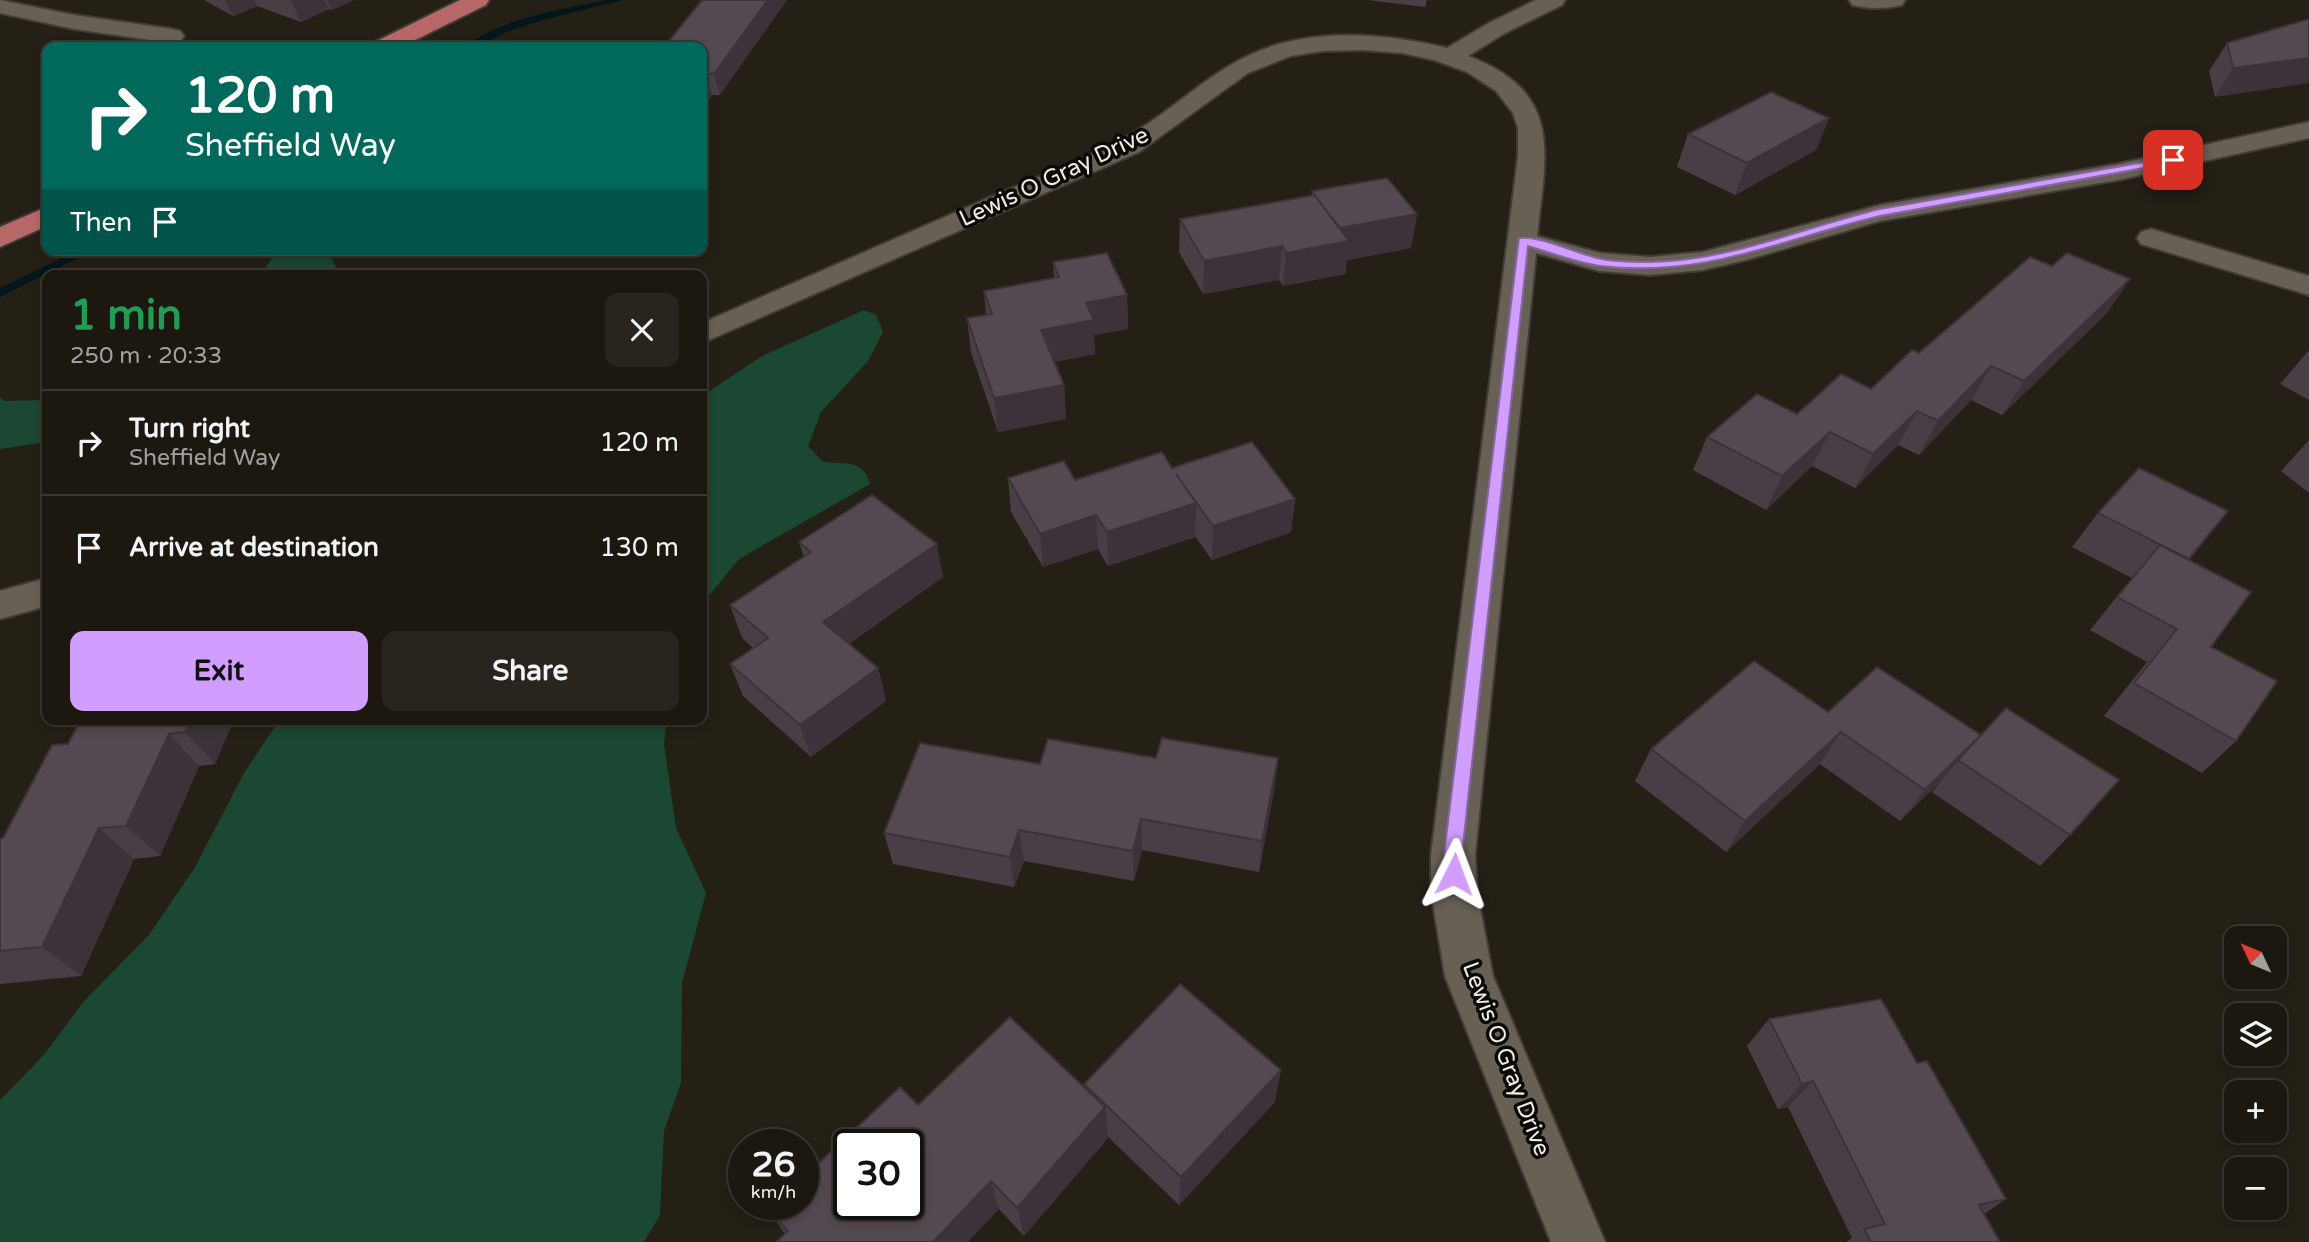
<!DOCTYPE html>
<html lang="en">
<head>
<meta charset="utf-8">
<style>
	:root { --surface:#1c1810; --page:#29251e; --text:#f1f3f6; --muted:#a0a09f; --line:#3a3730; --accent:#d19dfe }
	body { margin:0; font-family:"Varela Round",sans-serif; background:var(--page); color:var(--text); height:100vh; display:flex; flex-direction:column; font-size:26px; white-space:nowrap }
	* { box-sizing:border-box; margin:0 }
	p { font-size:23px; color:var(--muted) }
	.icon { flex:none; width:38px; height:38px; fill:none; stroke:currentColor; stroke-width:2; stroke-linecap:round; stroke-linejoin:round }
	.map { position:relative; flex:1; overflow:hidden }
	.panel { position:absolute; left:42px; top:270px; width:665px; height:455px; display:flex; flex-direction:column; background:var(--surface); border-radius:14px; box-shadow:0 4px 10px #0003,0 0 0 2px var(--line) }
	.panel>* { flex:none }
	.hud { position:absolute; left:42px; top:42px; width:665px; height:214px; border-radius:14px; box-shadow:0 4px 10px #0003,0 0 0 2px var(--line); background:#00695c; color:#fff; overflow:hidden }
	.needle { width:46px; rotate:314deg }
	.fabs { position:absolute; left:2224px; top:926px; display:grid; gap:14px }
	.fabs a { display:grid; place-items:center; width:63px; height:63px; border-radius:14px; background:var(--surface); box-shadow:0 4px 10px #0003,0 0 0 2px var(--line); font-size:35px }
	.speed { position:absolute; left:728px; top:1129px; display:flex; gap:14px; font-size:35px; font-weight:700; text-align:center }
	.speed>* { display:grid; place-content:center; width:91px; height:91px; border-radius:50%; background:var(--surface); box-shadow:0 4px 10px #0003,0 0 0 2px var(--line); line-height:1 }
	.speed small { font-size:18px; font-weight:400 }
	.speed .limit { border:4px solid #111; border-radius:10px; background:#fff; color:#111 }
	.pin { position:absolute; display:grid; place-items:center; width:60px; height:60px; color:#fff; margin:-30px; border-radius:14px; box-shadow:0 4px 10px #0006 }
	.me { position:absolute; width:77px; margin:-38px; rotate:3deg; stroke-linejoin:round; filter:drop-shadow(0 0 5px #0008) }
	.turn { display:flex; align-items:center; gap:24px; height:147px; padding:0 28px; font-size:32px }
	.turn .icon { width:91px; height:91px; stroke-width:2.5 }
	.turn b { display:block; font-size:49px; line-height:60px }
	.then { display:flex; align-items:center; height:66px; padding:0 28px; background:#0003; gap:14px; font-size:26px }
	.round { display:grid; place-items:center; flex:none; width:74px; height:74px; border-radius:14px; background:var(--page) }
	.head { display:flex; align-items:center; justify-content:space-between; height:119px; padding:0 28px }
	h1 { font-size:42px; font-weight:700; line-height:52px; color:#1e9e55 }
	.cta { display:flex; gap:14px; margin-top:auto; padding:14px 28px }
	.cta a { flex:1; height:80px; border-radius:14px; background:var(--accent); color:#111; font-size:28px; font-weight:700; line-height:80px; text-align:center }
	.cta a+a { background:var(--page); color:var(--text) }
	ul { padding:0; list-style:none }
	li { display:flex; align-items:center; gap:21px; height:105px; padding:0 28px; border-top:2px solid var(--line) }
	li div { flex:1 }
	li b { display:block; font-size:26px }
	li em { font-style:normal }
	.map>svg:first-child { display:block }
	.green { fill:#1a4832 }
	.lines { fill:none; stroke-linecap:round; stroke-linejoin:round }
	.stream { fill:#03161b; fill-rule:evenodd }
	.minor-casing { stroke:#403c35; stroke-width:4 }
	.major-casing { stroke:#403c35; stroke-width:4 }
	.minor { fill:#676055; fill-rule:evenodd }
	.major { fill:#b76765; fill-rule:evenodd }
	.wall { fill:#483f46 }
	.shaded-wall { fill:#3b3339 }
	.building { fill:#544951; stroke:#3b3339; stroke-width:2; fill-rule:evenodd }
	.route { fill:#d19dfe; stroke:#8866a5; stroke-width:2 }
	.labels { text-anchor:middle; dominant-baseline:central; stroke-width:7; stroke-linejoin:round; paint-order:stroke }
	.street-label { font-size:23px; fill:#f0ece5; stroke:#0c0a06 }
</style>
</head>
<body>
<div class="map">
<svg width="2309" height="1242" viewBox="0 0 2309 1242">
	<rect width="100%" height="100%" fill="#252016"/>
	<g class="green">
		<path d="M282 250H296L332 259 339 275H261L272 258Z"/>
		<path d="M864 310 876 315 883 332 868 361 821 412 808 446 823 462C845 464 863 459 870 484L739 559 708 597 702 612V396L762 356Z"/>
		<path d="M0 398 5 401 47 400V442L0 449Z"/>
		<path d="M280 719H667L664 744 676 828 706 893 682 983 681 1083 664 1131 660 1215 644 1242H0V1100L43 1056 84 1001 148 936 194 869 244 773Z"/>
	</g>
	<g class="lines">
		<g class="stream">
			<path d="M606 0H624L546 19 509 31 477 47H465C498 19 563 9 606 0Z"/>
			<path d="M78 250H94L0 297V288Z"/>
		</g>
		<g class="minor-casing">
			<g id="minor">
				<path d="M0 0 74 15 172 29 180 31 184 36 180 41 172 43 74 29 0 13Z"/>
				<path d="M1536 0H1565L1562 5 1505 33 1468 56C1564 92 1546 153 1537 236L1600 253 1650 257 1703 252 1880 205 2118 164 2309 122V138L2118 180 1880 221 1746 260 1703 270 1650 275 1599 271 1536 253 1475 855 1477 892 1493 976 1605 1242H1551L1445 976 1431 892V855L1518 156V128L1513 113 1496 91 1467 72 1434 60 1402 53 1362 50 1323 51 1291 56 1248 73 1139 152 702 343V323C796 282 890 241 984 200 1030 180 1078 163 1121 140 1178 110 1213 63 1279 44 1333 29 1393 35 1447 48L1489 23Z"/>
				<path d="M1849 0H1905L1902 5C1887 9 1867 9 1852 5Z"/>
				<path d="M2151 229 2309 276V295L2141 244 2137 238 2141 232Z"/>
				<path d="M47 578V606L0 619V591Z"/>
			</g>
		</g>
		<g class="major-casing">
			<g id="major">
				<path d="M460 0H489L486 5 401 47H371L375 42Z"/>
				<path d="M47 207V226L0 247V227Z"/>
			</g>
		</g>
		<use href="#minor" class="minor"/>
		<use href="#major" class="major"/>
	</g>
	<g class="wall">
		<path d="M204 0H354L332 10 329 9 301 22 257 6 233 16Z"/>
		<path d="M702 0 720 95H712L709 99H704L702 102Z"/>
		<path d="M1367 0H1427L1425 7Z"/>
		<path d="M2309 19 2215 97 2209 71 2227 43Z"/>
		<path d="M1829 118 1816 150 1735 195 1677 167 1688 134Z"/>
		<path d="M1312 191 1417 214 1411 248 1347 260 1345 274 1283 286 1279 280 1203 294 1179 252 1180 219 1312 196Z"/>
		<path d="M1053 262 1127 295 1128 329 1094 335 1095 354 1054 362 1064 385 1066 419 998 432 971 352 967 318 986 315 984 291 1054 278Z"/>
		<path d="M2108 312 2002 415 1971 400 1919 455 1898 445 1855 488 1812 466 1766 510 1693 470 1707 437 1797 414 1871 389 1919 353Z"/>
		<path d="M2309 350V400L2280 384Z"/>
		<path d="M2309 440V493L2281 471Z"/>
		<path d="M1172 468 1295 499 1291 532 1212 560 1195 536V537L1108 566 1098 549 1043 567 1011 512 1008 478 1075 480Z"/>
		<path d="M2098 513 2188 560 2236 741 2202 773 2104 716 2147 662 2090 630 2132 578 2072 547Z"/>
		<path d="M799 542 943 577 849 644 878 668 886 701 811 757 743 696 730 664 753 648 742 638 730 605 804 557Z"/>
		<path d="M1877 667 2070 835 2040 866 1932 792 1942 780 1900 821 1820 764 1726 852 1635 781 1651 749 1828 712Z"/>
		<path d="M81 719H234L215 764 199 766 160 856 134 859 81 976 0 984V839L3 838 68 744Z"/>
		<path d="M1156 758H1278L1274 790 1259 872 1142 850 1134 881 1024 861 1014 887 893 864 884 833 1040 764Z"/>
		<path d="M1769 1019 1917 1063 2006 1199 1984 1214 2000 1242H1846L1852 1238 1788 1107 1778 1109 1747 1046Z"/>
		<path d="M1084 1084 1275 1102 1179 1205 1107 1136 1108 1138 1024 1236 999 1209 785 1234 769 1211 918 1105 1084 1086Z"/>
	</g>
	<g class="shaded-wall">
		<path d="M225 0H254L257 6 233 16Z"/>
		<path d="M293 0H324L329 9 301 22 291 1Z"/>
		<path d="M327 0H354L332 10Z"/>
		<path d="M768 0H787L720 95 714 74Z"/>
		<path d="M2309 58V83L2215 97 2233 68Z"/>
		<path d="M706 73 712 95 709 99 703 78Z"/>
		<path d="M1829 118 1816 150 1735 195 1747 163Z"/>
		<path d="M1417 214 1411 248 1347 260 1345 274 1283 286 1286 253 1340 228Z"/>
		<path d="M1282 246 1279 280 1203 294 1204 261Z"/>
		<path d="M2130 279 2108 312 2002 415 2024 381Z"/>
		<path d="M1127 295 1128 329 1094 335 1095 354 1044 364 1041 330 1086 303Z"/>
		<path d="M1991 366 1971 400 1919 455 1938 421Z"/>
		<path d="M1064 385 1066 419 998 432 994 398Z"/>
		<path d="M1917 411 1898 445 1855 488 1873 454Z"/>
		<path d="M1830 432 1812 466 1766 510 1782 476Z"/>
		<path d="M1295 499 1291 532 1212 560 1213 526Z"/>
		<path d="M1196 503 1195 537 1108 566 1107 532Z"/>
		<path d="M1096 515 1098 549 1043 567 1040 534Z"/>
		<path d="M937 544 943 577 833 655 823 622Z"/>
		<path d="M878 668 886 701 811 757 800 725Z"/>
		<path d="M191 719H234L215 764 185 732Z"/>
		<path d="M1841 732 1820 764 1726 852 1745 821Z"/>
		<path d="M169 734 199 766 160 856 126 826Z"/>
		<path d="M1981 735 1958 760 1942 780 1900 821 1925 790Z"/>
		<path d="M1278 758 1274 790 1259 872 1262 841Z"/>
		<path d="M1141 819 1142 850 1134 881 1133 851Z"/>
		<path d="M99 828 134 859 81 976 42 947Z"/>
		<path d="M1019 830 1024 861 1014 887 1010 857Z"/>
		<path d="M1281 1070 1275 1102 1179 1205 1181 1177Z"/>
		<path d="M1813 1081 1788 1107 1778 1109 1802 1084Z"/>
		<path d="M1105 1107 1108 1138 1024 1236 1017 1208Z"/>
		<path d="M991 1181 999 1209 968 1242H933Z"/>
	</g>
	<g class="building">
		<path d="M702 0H768L714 74 706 73 703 78H702V47H664Z"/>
		<path d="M2309 19V58L2233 68 2227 43Z"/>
		<path d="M1771 92 1829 118 1747 163 1688 134Z"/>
		<path d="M1387 178 1417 214 1340 228 1315 196 1349 241 1286 253 1282 246 1204 261 1180 219 1315 195 1312 191Z"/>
		<path d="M1107 253 1127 295 1086 303 1094 320 1041 330 1064 385 994 398 967 318 992 314 984 291 1059 277 1053 262Z"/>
		<path d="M2067 253 2130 279 2024 381 1991 366 1938 421 1917 411 1873 454 1830 432 1782 476 1707 437 1757 394 1797 414 1841 374 1871 389 1912 350 1919 353 2030 257 2052 266Z"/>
		<path d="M1252 442 1295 499 1213 526 1176 474 1196 503 1107 532 1096 515 1040 534 1008 478 1064 461 1075 480 1162 452 1172 468Z"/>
		<path d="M2139 468 2228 511 2189 559 2098 513Z"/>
		<path d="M872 495 937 544 823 622 878 668 800 725 730 664 768 638 730 605 811 552 799 542Z"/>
		<path d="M2160 545 2251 592 2211 647 2277 681 2236 741 2134 683 2177 629 2117 597Z"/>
		<path d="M1754 661 1828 712 1877 667 1981 735 1925 790 1841 732 1745 821 1651 749Z"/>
		<path d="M2006 708 2119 780 2070 835 1958 760Z"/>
		<path d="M81 719H191L185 732 169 734 126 826 99 828 42 947 0 951V839L3 838 52 745 68 744Z"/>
		<path d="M1162 738 1278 758 1262 841 1141 819 1133 851 1019 830 1010 857 884 833 920 743 1040 764 1048 739 1156 758Z"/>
		<path d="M1180 984 1281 1070 1181 1177 1084 1084Z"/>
		<path d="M1881 999 1917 1063 1927 1061 2006 1199 1979 1205 2000 1242H1871L1864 1229 1885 1224 1813 1081 1802 1084 1769 1019Z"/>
		<path d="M1010 1017 1105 1107 1017 1208 991 1181 933 1242H776L788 1231 769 1211 776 1204H803V1178L900 1087 918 1105ZM849 1144H908V1204H849Z"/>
	</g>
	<path class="route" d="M2173 157 2178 160 2177 162 1880 216C1782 239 1706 278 1601 266 1577 263 1552 253 1528 246L1462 855 1463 874 1460 879 1454 882 1447 879 1444 855 1519 238C1538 235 1576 253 1597 258 1613 262 1634 262 1650 262 1730 261 1804 227 1880 209Z"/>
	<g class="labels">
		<g class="street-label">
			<text transform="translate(1054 177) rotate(-25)">Lewis O Gray Drive</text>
			<text transform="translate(1506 1059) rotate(69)">Lewis O Gray Drive</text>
		</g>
	</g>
</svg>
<div class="fabs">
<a><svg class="needle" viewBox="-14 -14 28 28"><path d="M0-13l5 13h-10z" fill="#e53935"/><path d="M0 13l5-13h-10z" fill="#a0a09f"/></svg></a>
<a><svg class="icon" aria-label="layers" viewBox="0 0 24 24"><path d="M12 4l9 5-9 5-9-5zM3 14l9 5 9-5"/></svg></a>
<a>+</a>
<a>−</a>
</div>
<div class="speed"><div>26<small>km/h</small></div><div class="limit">30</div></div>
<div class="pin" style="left:2173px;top:160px;background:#d93025"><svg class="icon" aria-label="arrive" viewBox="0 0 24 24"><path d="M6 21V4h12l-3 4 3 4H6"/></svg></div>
<svg class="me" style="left:1454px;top:874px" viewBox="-20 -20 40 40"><path d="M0-17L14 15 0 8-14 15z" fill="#d19dfe" stroke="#fff" stroke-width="4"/></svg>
<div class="hud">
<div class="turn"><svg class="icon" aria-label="right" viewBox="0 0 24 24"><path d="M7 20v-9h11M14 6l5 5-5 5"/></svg><div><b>120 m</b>Sheffield Way</div></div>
<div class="then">Then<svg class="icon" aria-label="arrive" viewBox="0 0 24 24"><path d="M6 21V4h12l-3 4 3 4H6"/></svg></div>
</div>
<section class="panel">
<div class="head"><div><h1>1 min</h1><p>250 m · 20:33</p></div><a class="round"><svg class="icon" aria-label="close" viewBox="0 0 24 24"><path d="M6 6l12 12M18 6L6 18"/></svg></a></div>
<ul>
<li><svg class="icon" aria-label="right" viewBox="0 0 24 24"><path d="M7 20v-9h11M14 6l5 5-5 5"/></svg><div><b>Turn right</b><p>Sheffield Way</p></div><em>120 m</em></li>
<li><svg class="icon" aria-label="arrive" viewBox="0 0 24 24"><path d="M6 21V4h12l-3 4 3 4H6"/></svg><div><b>Arrive at destination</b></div><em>130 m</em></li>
</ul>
<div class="cta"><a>Exit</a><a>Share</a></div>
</section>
</div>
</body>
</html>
